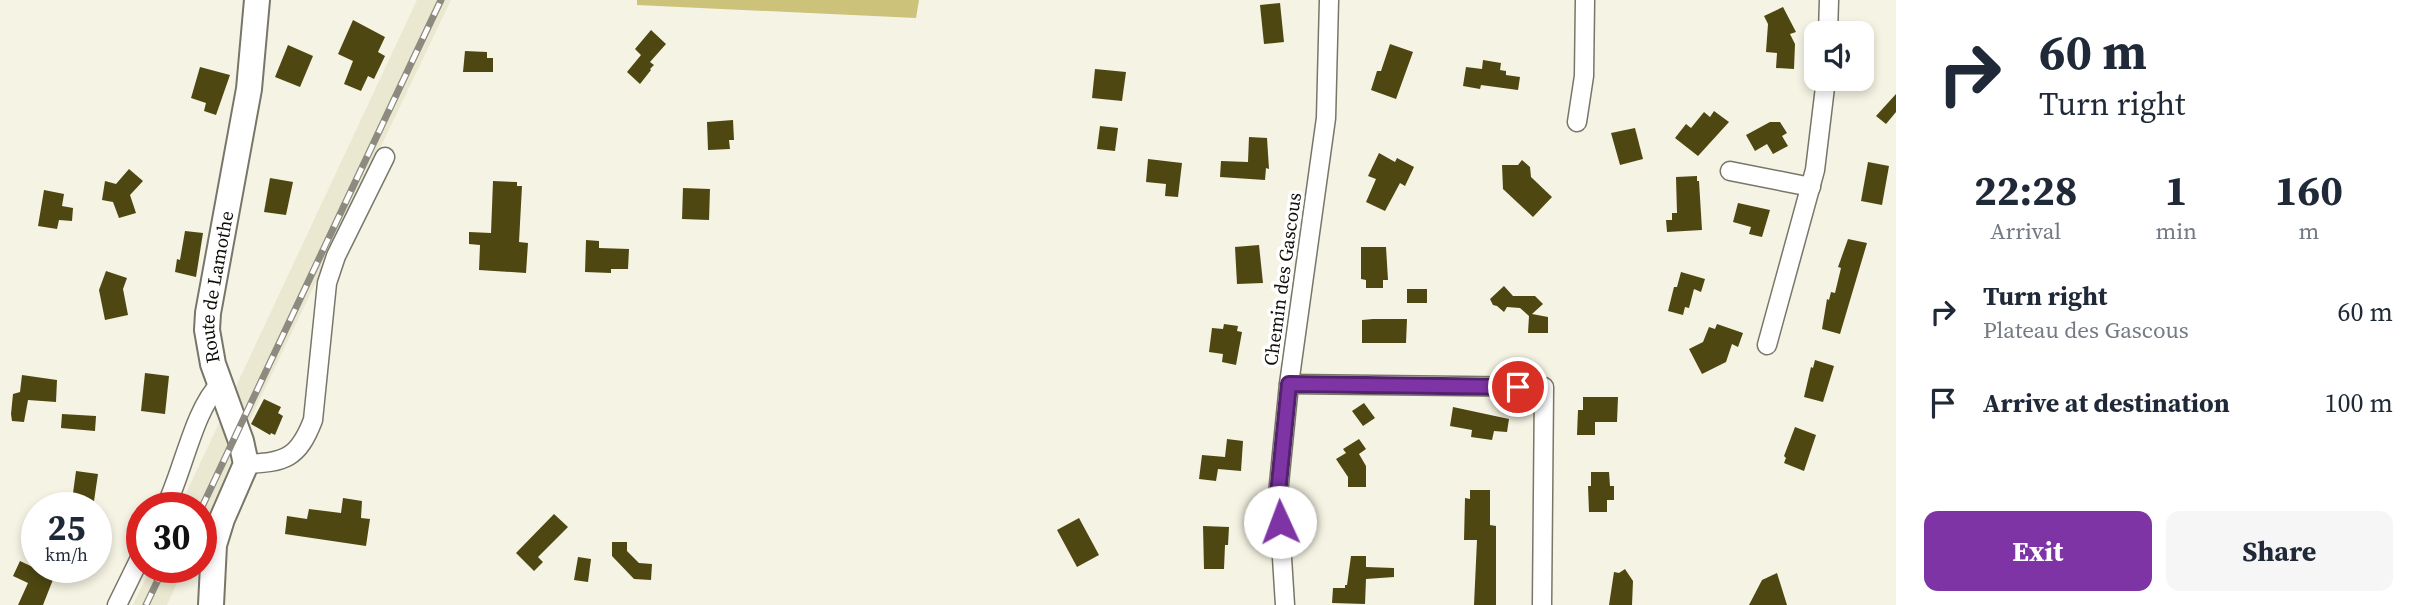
<!DOCTYPE html>
<html lang="en">
<head>
<meta charset="utf-8">
<style>
	:root { --surface:#fff; --page:#f6f6f7; --text:#1f2937; --muted:#747a83; --accent:#7f34a6 }
	body { margin:0; font-family:"Source Serif 4",serif; background:var(--page); color:var(--text); height:100vh; display:flex; flex-direction:column; font-size:26px; white-space:nowrap }
	* { box-sizing:border-box; margin:0 }
	p { font-size:23px; color:var(--muted) }
	.icon { flex:none; width:38px; height:38px; fill:none; stroke:currentColor; stroke-width:2; stroke-linecap:round; stroke-linejoin:round }
	.map { position:relative; flex:1; overflow:hidden }
	.panel { display:flex; flex-direction:column; background:var(--surface); width:525px }
	.panel>* { flex:none }
	.guide { background:#fff; color:var(--text); overflow:hidden }
	.buttons { position:absolute; left:1804px; top:21px; display:grid; gap:14px }
	.buttons a { display:grid; place-items:center; width:70px; height:70px; border-radius:14px; background:var(--surface); box-shadow:0 4px 10px #0003; font-size:35px }
	.speed { position:absolute; left:21px; top:492px; display:flex; gap:14px; font-size:35px; font-weight:700; text-align:center }
	.speed>* { display:grid; place-content:center; width:91px; height:91px; border-radius:50%; background:var(--surface); box-shadow:0 4px 10px #0003; line-height:1 }
	.speed small { font-size:18px; font-weight:400 }
	.speed .limit { border:10px solid #d22; background:#fff; color:#111 }
	.pin { position:absolute; display:grid; place-items:center; width:60px; height:60px; color:#fff; margin:-30px; border:4px solid #fff; border-radius:50%; box-shadow:0 2px 7px #0007 }
	.me { position:absolute; width:77px; margin:-38px; rotate:358deg; stroke-linejoin:round; filter:drop-shadow(0 0 5px #0008) }
	.turn { display:flex; align-items:center; gap:24px; height:147px; padding:0 28px; font-size:32px }
	.turn .icon { width:91px; height:91px; stroke-width:2.5 }
	.turn b { display:block; font-size:49px; line-height:60px }
	.eta { display:flex; justify-content:space-evenly; align-items:center; height:119px; text-align:center }
	.eta b { font-size:42px; font-weight:700; line-height:49px }
	.cta { display:flex; gap:14px; margin-top:auto; padding:14px 28px }
	.cta a { flex:1; height:80px; border-radius:14px; background:var(--accent); color:#fff; font-size:28px; font-weight:700; line-height:80px; text-align:center }
	.cta a+a { background:var(--page); color:var(--text) }
	ul { padding:0; list-style:none }
	li { display:flex; align-items:center; gap:21px; height:91px; padding:0 28px }
	li div { flex:1 }
	li b { display:block; font-size:26px }
	li em { font-style:normal }
	main { display:flex; flex:1; min-height:0 }
	.map>svg:first-child { display:block }
	.built { fill:#eae8d0 }
	.green { fill:#ccc279 }
	.building { fill:#4e4711 }
	.lines { fill:none; stroke-linecap:round; stroke-linejoin:round }
	.street-casing { stroke:#777668; stroke-width:21 }
	.secondary-casing { stroke:#777668; stroke-width:28 }
	.street { stroke:#fff; stroke-width:18 }
	.secondary { stroke:#fff; stroke-width:24 }
	.rail-casing { stroke:#8d8b80; stroke-width:7 }
	.rail { stroke:#fff; stroke-width:4.5; stroke-dasharray:13; stroke-linecap:butt }
	.route-casing { stroke:#53226c; stroke-width:18 }
	.route { stroke:#7f34a6; stroke-width:12 }
	.labels { text-anchor:middle; dominant-baseline:central; stroke-width:7; stroke-linejoin:round; paint-order:stroke }
	.street-label { font-size:19px; fill:#0e0d08; stroke:#fff }
</style>
</head>
<body>
<main>
<div class="map">
<svg width="1896" height="605" viewBox="0 0 1896 605">
	<rect width="100%" height="100%" fill="#f5f3e3"/>
	<g class="built">
		<path d="M417 0H451L246 428 232 395Z"/>
		<path d="M222 417 237 451 201 530V508H179Z"/>
		<path d="M151 567H184L167 605H133Z"/>
	</g>
	<path class="green" d="M637 0H919L916 18 637 5Z"/>
	<g class="building">
		<path d="M1280 3 1284 42 1264 44 1260 5Z"/>
		<path d="M1783 7 1796 32 1790 34 1795 44 1794 69 1776 68 1777 53 1766 52 1768 24 1764 16Z"/>
		<path d="M353 20 385 37 378 52 385 56 374 79 368 76 361 91 344 84 353 61 338 54Z"/>
		<path d="M651 30 666 44 650 62 654 65 650 69 651 70 640 84 627 72 641 55 635 49Z"/>
		<path d="M1390 44 1413 52 1396 99 1371 90 1377 71H1381Z"/>
		<path d="M288 45 313 56 300 87 275 77Z"/>
		<path d="M465 51 487 52V58H493V72H463Z"/>
		<path d="M1483 60 1501 63 1500 70 1506 71V75L1520 77 1518 90 1481 85 1480 89 1463 86 1466 67 1482 69Z"/>
		<path d="M200 67 230 75 216 115 204 111 206 103 191 98Z"/>
		<path d="M1095 69 1126 72 1122 101 1092 98Z"/>
		<path d="M1896 94V112L1886 124 1876 116Z"/>
		<path d="M1714 111 1729 122 1698 156 1675 138 1686 124 1691 128 1704 112 1710 117Z"/>
		<path d="M733 120 734 140H729L730 149 708 150 707 122Z"/>
		<path d="M1770 122H1780L1787 133 1782 136 1788 146 1773 154 1767 144 1755 151 1746 135Z"/>
		<path d="M1100 126 1118 128 1115 151 1097 149Z"/>
		<path d="M1635 128 1643 159 1620 165 1611 133Z"/>
		<path d="M1249 137 1267 138 1269 169 1266 168 1265 180 1220 177 1221 161 1248 162Z"/>
		<path d="M1379 153 1395 162 1397 158 1414 167 1405 186 1400 183 1385 211 1366 202 1376 179 1368 176Z"/>
		<path d="M1148 159 1182 163 1178 197 1165 196 1166 184 1146 182Z"/>
		<path d="M1522 160 1530 167 1531 177 1552 197 1533 217 1503 189 1502 165H1518Z"/>
		<path d="M1868 162 1889 166 1882 205 1861 201Z"/>
		<path d="M129 169 143 181 130 195 136 213 119 218 113 202 102 200 105 181 116 184Z"/>
		<path d="M1697 176V181H1699L1702 230 1667 232 1666 220H1672V213H1677L1676 177Z"/>
		<path d="M270 178 293 182 286 215 264 212Z"/>
		<path d="M493 181 517 182V186H522L519 242 528 243 526 273 479 270 480 245 469 244V232L491 233Z"/>
		<path d="M683 188 710 189 709 220 682 219Z"/>
		<path d="M44 190 64 194 62 206 73 208 72 221 59 220 57 229 38 226Z"/>
		<path d="M1738 203 1770 210 1762 237 1749 234 1751 227 1733 222Z"/>
		<path d="M185 231 203 233 196 277 175 272 177 259 180 260Z"/>
		<path d="M1848 239 1867 243 1840 334 1822 329 1827 299 1829 300 1831 292 1835 293 1841 268 1838 267Z"/>
		<path d="M586 240 599 241V248L629 249 628 269H611V273L585 272Z"/>
		<path d="M1259 245 1263 283 1237 284 1235 247Z"/>
		<path d="M1361 247H1386L1388 280H1383V288H1366V280L1361 279Z"/>
		<path d="M106 271 127 278 123 289 128 315 105 320 99 290Z"/>
		<path d="M1681 272 1705 279 1701 292 1694 289 1689 308 1685 307 1683 315 1668 311 1674 287H1677Z"/>
		<path d="M1504 286 1513 296H1535L1543 304 1532 314 1548 317V333H1528L1529 316 1520 308 1507 307 1504 312 1497 306 1493 305 1490 299Z"/>
		<rect x="1407" y="289" width="20" height="14"/>
		<path d="M1373 319H1407L1406 343H1362V320Z"/>
		<path d="M1224 324 1238 326 1237 331 1242 332 1236 365 1222 362 1223 354 1209 352 1212 328 1223 329Z"/>
		<path d="M1717 324 1743 333 1738 347 1732 344 1726 362 1702 374 1689 349 1703 342 1709 327 1715 329Z"/>
		<path d="M1815 360 1834 366 1823 402 1804 397 1811 367 1813 368Z"/>
		<path d="M145 373 169 376 165 414 141 411Z"/>
		<path d="M22 375 57 380 56 402 28 400 24 422 12 421 11 414 13 394 20 392Z"/>
		<path d="M1583 397H1618L1617 422H1595V435H1577L1578 410H1583Z"/>
		<path d="M264 399 281 407 278 413 283 416 275 435 271 433 270 435 251 424Z"/>
		<path d="M1364 403 1375 418 1363 426 1352 411Z"/>
		<path d="M1453 407 1509 419 1507 432 1494 431 1492 440 1471 437 1472 430 1450 426Z"/>
		<path d="M62 414 96 416 95 431 61 428Z"/>
		<path d="M1795 427 1816 435 1804 471 1784 463 1786 458 1784 456Z"/>
		<path d="M1227 439 1243 441 1241 471 1218 469 1216 481 1199 479 1202 455 1225 457Z"/>
		<path d="M1359 439 1366 449 1359 454 1366 466V487H1348V477L1336 459 1346 453 1343 449Z"/>
		<path d="M76 471 98 474 93 508H71Z"/>
		<path d="M1591 472H1609L1610 486H1614V500H1607V512H1589L1588 486H1591Z"/>
		<path d="M1470 490H1490V525L1496 526V605H1474L1477 540H1464L1465 498 1470 499Z"/>
		<path d="M343 498 362 501 361 518 370 519 366 546 285 534 287 516 307 519 309 509 341 513Z"/>
		<path d="M554 514 568 527 538 557 543 562 534 571 516 553Z"/>
		<path d="M1079 518 1099 555 1077 567 1057 530Z"/>
		<path d="M1203 526 1229 527 1228 545H1225L1224 569H1204Z"/>
		<path d="M612 542H627V551L639 563 652 564 651 580 634 579 612 556Z"/>
		<path d="M1351 556H1366V567L1394 568V577L1366 579 1365 604 1332 603 1333 588H1345V585H1347Z"/>
		<path d="M578 557 591 559 588 582 574 580Z"/>
		<path d="M20 561 54 577 43 605H18L28 583 13 576Z"/>
		<path d="M1625 569 1633 581 1632 605H1609L1614 572 1619 573Z"/>
		<path d="M1777 573 1787 605H1749L1762 580Z"/>
	</g>
	<g class="lines">
		<g class="street-casing">
			<g id="street">
				<path d="M1828 33 1829 0"/>
				<path d="M1577 122 1584 76 1585 0"/>
				<path d="M1730 171 1811 187"/>
				<path d="M1767 345 1815 170 1826 79"/>
				<path d="M1289 384 1544 387 1542 605"/>
				<path d="M246 464C285 462 298 459 313 420L327 283 336 256 385 157"/>
				<path d="M165 508C183 472 194 409 220 384"/>
				<path d="M117 605 142 554"/>
				<path d="M1285 605 1278 494 1289 384 1326 118 1329 0"/>
			</g>
		</g>
		<g class="secondary-casing">
			<g id="secondary">
				<path id="s1" d="M211 605 214 545 222 519 246 464 241 441 213 364 207 330 208 313 249 89 257 0"/>
			</g>
		</g>
		<use href="#street" class="street"/>
		<use href="#secondary" class="secondary"/>
		<g class="rail-casing">
			<g id="rail">
				<path d="M201 509 441 0"/>
				<path d="M146 605 164 567"/>
			</g>
		</g>
		<use href="#rail" class="rail"/>
	</g>
	<g class="lines">
		<g class="route-casing">
			<path id="route" d="M1280 522 1278 494 1289 384 1518 387"/>
		</g>
		<use href="#route" class="route"/>
	</g>
	<g class="labels">
		<g class="street-label">
			<text transform="translate(1282 279) rotate(-82)">Chemin des Gascous</text>
			<text stroke="none"><textPath href="#s1" startOffset="331">Route de Lamothe</textPath></text>
		</g>
	</g>
</svg>
<div class="buttons">
<a><svg class="icon" aria-label="sound" viewBox="0 0 24 24"><path d="M4 9h4l5-4v14l-5-4H4zM17 9q2 3 0 6"/></svg></a>
</div>
<div class="speed"><div>25<small>km/h</small></div><div class="limit">30</div></div>
<div class="pin" style="left:1518px;top:387px;background:#d93025"><svg class="icon" aria-label="arrive" viewBox="0 0 24 24"><path d="M6 21V4h12l-3 4 3 4H6"/></svg></div>
<svg class="me" style="left:1280px;top:522px" viewBox="-20 -20 40 40"><circle r="19" fill="#fff"/><path d="M0-13L10 11 0 6-10 11z" fill="#7f34a6"/></svg>
</div>
<section class="panel">
<div class="guide">
<div class="turn"><svg class="icon" aria-label="right" viewBox="0 0 24 24"><path d="M7 20v-9h11M14 6l5 5-5 5"/></svg><div><b>60 m</b>Turn right</div></div>
</div>
<div class="eta">
<div><b>22:28</b><p>Arrival</p></div>
<div><b>1</b><p>min</p></div>
<div><b>160</b><p>m</p></div>
</div>
<ul>
<li><svg class="icon" aria-label="right" viewBox="0 0 24 24"><path d="M7 20v-9h11M14 6l5 5-5 5"/></svg><div><b>Turn right</b><p>Plateau des Gascous</p></div><em>60 m</em></li>
<li><svg class="icon" aria-label="arrive" viewBox="0 0 24 24"><path d="M6 21V4h12l-3 4 3 4H6"/></svg><div><b>Arrive at destination</b></div><em>100 m</em></li>
</ul>
<div class="cta"><a>Exit</a><a>Share</a></div>
</section>
</main>
</body>
</html>
